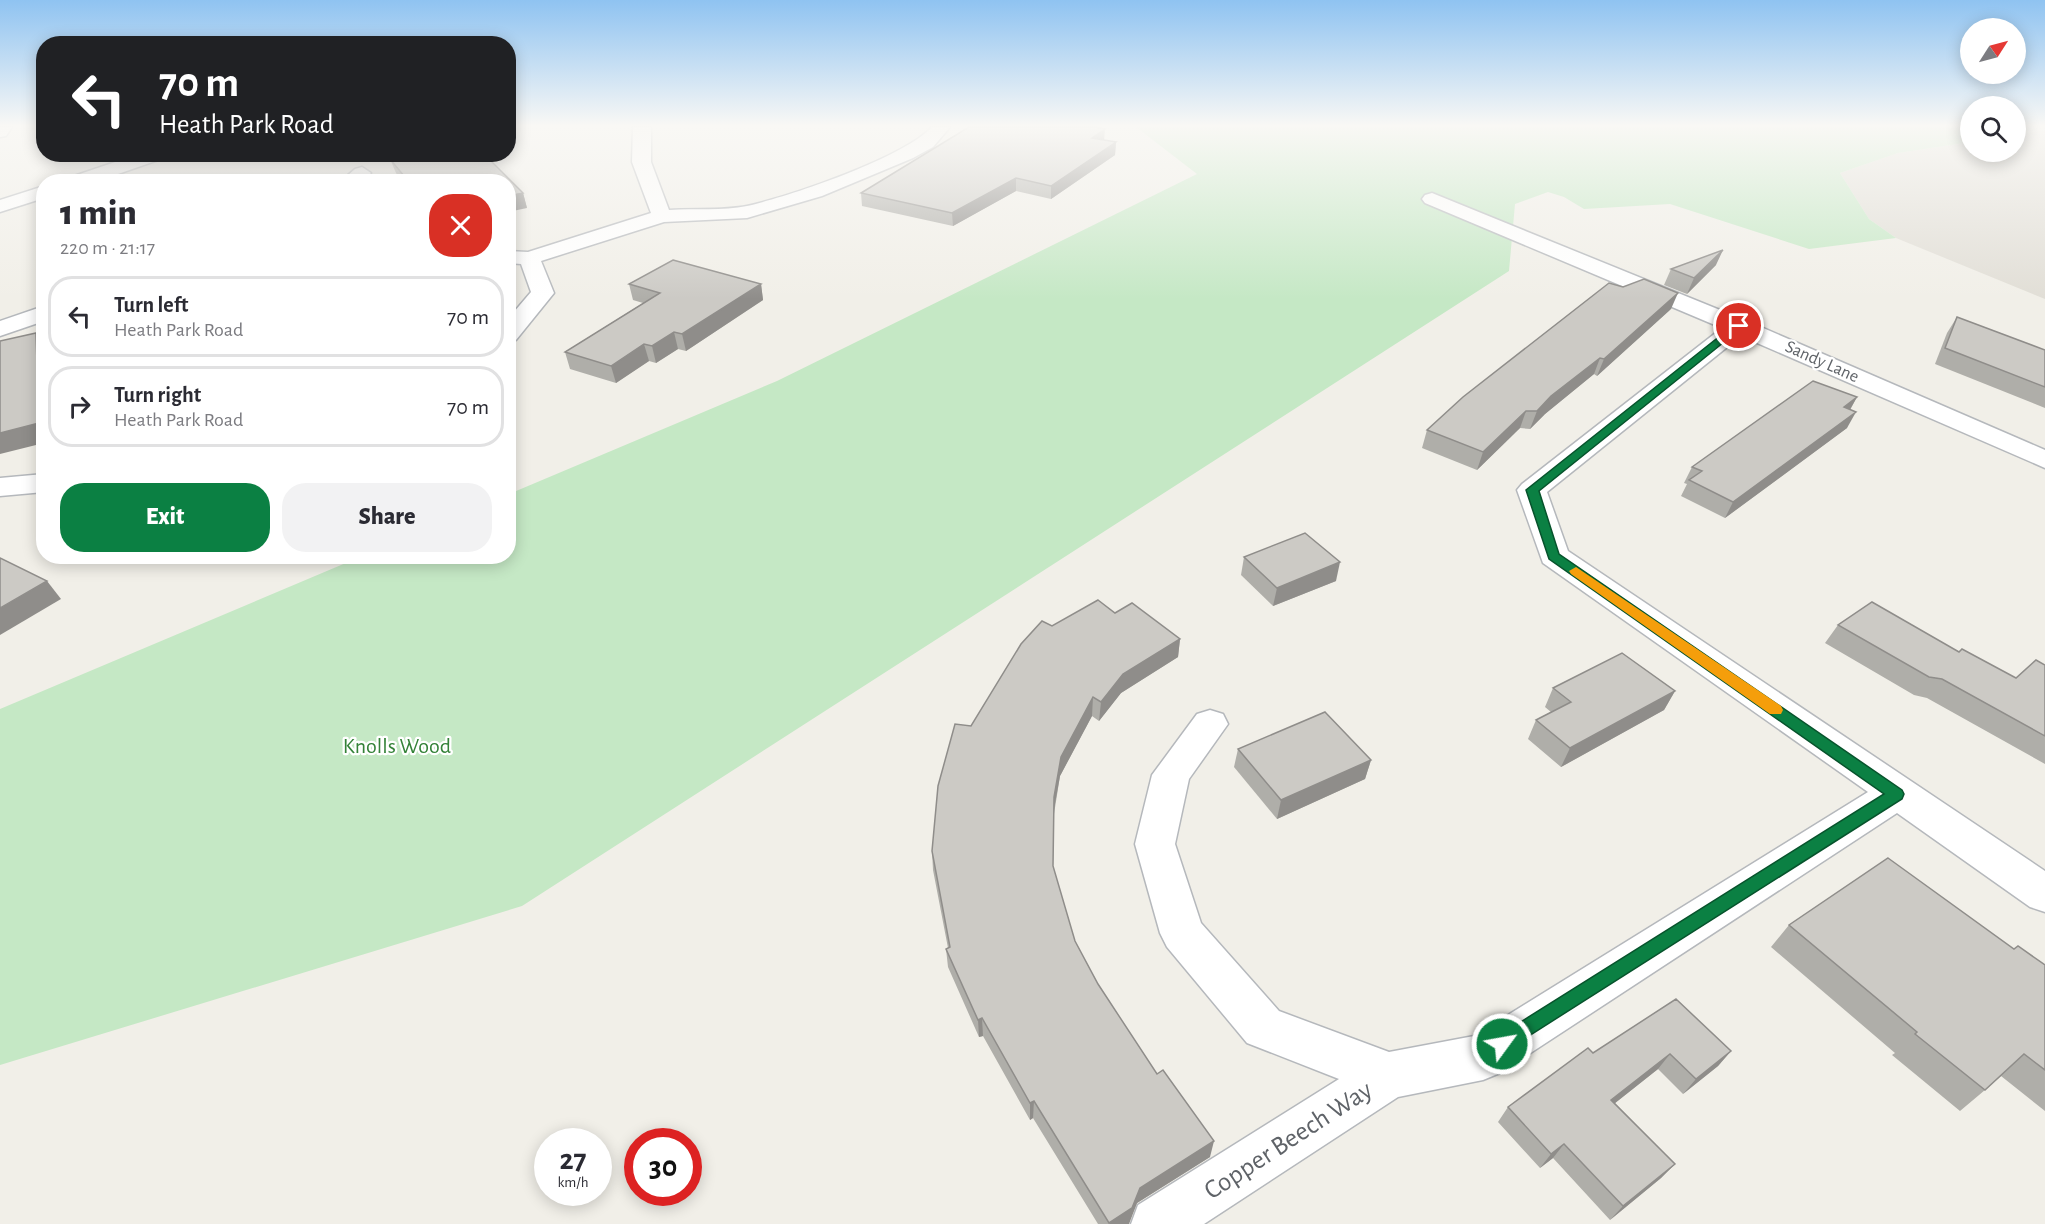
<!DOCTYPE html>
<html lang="en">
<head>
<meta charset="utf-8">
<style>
	:root { --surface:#fff; --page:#f2f2f3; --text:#2b2b33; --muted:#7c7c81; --line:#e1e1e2; --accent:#0b8043 }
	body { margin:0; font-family:"Alegreya Sans",sans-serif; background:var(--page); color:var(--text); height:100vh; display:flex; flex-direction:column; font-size:22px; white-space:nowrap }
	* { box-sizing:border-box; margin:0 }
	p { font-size:20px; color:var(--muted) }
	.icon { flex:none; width:33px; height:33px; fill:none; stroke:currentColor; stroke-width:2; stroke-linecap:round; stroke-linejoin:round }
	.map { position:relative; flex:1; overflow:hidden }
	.details { position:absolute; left:36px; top:174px; width:480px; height:390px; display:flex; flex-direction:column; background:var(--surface); border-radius:24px; box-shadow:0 3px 15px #0003 }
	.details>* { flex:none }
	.banner { position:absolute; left:36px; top:36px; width:480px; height:126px; border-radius:24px; box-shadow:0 3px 15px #0003; background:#202124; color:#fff; overflow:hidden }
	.needle { width:39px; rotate:54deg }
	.tools { position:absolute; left:1960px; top:18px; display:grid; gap:12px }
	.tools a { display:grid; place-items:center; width:66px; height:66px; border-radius:50%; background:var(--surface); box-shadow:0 3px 15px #0003; font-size:30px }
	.speed { position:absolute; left:534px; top:1128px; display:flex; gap:12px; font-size:30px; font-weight:700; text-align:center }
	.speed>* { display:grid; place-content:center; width:78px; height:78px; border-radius:50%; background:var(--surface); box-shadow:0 3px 15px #0003; line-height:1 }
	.speed small { font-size:15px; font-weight:400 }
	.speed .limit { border:9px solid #d22; background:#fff; color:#111 }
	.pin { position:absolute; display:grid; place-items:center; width:51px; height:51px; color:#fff; margin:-26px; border:3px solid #fff; border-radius:50%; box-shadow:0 2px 6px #0007 }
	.me { position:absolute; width:66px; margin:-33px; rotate:58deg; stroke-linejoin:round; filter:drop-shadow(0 0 4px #0008) }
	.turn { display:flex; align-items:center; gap:21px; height:126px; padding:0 24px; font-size:27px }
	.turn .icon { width:78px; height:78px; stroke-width:2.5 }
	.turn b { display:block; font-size:42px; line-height:51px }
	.round { display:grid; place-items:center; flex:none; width:63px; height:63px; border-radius:24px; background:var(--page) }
	.overview { display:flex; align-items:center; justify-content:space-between; height:102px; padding:0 24px }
	h1 { font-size:36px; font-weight:800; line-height:45px }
	.action { display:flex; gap:12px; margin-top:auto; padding:12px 24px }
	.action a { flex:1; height:69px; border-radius:24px; background:var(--accent); color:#fff; font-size:24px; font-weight:800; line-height:69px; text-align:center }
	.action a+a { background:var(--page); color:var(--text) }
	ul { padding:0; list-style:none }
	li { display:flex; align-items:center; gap:18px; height:81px; margin:0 12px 9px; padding:0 12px; border:3px solid var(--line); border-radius:24px }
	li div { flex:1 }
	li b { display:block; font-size:22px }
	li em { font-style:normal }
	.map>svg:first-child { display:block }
	.education { fill:#e1ded6 }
	.green { fill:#c5e8c5 }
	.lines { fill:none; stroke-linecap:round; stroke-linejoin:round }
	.minor-casing { stroke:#b5b8bc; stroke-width:3 }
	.minor { fill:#fff; fill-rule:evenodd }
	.wall { fill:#afaea9 }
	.shaded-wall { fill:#8f8d8a }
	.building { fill:#cccac5; stroke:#8f8d8a; stroke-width:1.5 }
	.route { fill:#0b8043; stroke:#07532c; stroke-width:1.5 }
	.slow { fill:#f59e0b }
	.labels { text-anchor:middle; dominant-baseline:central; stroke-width:4.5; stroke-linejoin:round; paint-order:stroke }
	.far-street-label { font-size:18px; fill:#5f6368; stroke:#fff }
	.park-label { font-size:22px; fill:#348238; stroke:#fff }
	.near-street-label { font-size:27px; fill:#5f6368; stroke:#fff }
</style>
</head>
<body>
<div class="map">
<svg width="2045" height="1224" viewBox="0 0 2045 1224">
	<rect width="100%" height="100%" fill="#f1efe8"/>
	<path class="education" d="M2045 130V299L1896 238 1869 219 1840 173 1898 153 1971 142V152H2016V135Z"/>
	<path class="green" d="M1136 127H1971V142L1898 153 1840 173 1869 219 1896 238 1809 249 1670 204 1584 209 1564 197 1548 192 1515 204 1509 271 522 906 0 1065V709L360 557 508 556 509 494 777 381 1197 174Z"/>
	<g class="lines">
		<g class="minor-casing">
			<g id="minor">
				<path d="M0 127H12L6 136 0 137Z"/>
				<path d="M633 127H651V162L669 210C694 208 723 211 747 206 791 196 903 158 932 127H950L933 147 913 158 822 196 747 218 664 222 541 261 554 293 516 340 508 342V319L531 292 521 264 508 263V251L528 252 651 213 632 162Z"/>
				<path d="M139 154H167L164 158 95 182H66L68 178Z"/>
				<path d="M362 167 371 173 362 182H340L355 169Z"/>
				<path d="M44 186V198L0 212V200Z"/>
				<path d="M1432 193 1747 321 2045 450V468L1741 336 1547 492 1568 551 2045 871V912L2030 907 1897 813 1500 1073 1483 1080 1398 1097 1204 1224H1131L1138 1205 1339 1079 1247 1043 1167 947 1160 933 1135 844 1152 775 1197 714 1210 710 1223 714 1228 724 1189 779 1175 844 1201 923 1279 1011 1389 1052 1474 1036 1868 792 1543 563 1517 490 1522 484 1722 328 1425 203 1422 199 1425 195Z"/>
				<path d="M44 306V321L0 336V321Z"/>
				<path d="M44 474V492L0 496V478Z"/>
			</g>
		</g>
		<use href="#minor" class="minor"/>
	</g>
	<g class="wall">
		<path d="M1104 140 1116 142 1115 155 1051 199 1016 191 953 226 862 206 861 193Z"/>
		<path d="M396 154H484L523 193 527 208 508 182H402L396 173 390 159 398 157Z"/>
		<path d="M1716 265 1687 294 1664 285 1671 269Z"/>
		<path d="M629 284H761L763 300 686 351 678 349 656 363 649 361 616 383 570 369 565 352 643 303 633 300Z"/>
		<path d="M1671 309 1597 376 1594 374 1545 414 1530 429 1520 428 1477 470 1422 448 1427 430Z"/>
		<path d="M1957 317 2045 350V408L1935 364 1947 333Z"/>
		<path d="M1857 397 1850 410 1847 428 1725 518 1681 496 1687 484 1684 483 1692 467Z"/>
		<path d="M1244 557 1336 581 1273 606 1241 575Z"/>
		<path d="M1115 613 1180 639 1178 657 1121 693 1099 721 1092 716 1060 776 1054 814 1053 866 1075 941 1098 984 1210 1157 1137 1203 1128 1224H1098L1033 1118 1030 1120 983 1036 979 1037 948 967 946 949 948 948 933 870 932 851 971 726 1052 626Z"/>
		<path d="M1838 625 1959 652 2016 678 2045 665V764L1927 698 1914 695 1825 643Z"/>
		<path d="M1553 688 1675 691 1664 710 1561 767 1528 739 1536 720 1551 712 1545 707Z"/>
		<path d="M1238 749 1371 760 1365 779 1277 819 1234 767Z"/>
		<path d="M1789 925 2014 949 2045 965V1111L2001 1076 1985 1090 1960 1111 1892 1055 1895 1053 1771 947Z"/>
		<path d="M1731 1051 1718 1066 1683 1094 1658 1069 1615 1103 1675 1164 1661 1178 1610 1220 1553 1158 1540 1168 1498 1122 1508 1107 1593 1053Z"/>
	</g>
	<g class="shaded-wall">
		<path d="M1105 129 1104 141 1092 138Z"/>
		<path d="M1116 142 1115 155 1051 199V186Z"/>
		<path d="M1016 178V191L953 226 952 213Z"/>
		<path d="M523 193 527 208 508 212V196Z"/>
		<path d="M1723 250 1716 265 1687 294 1694 278Z"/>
		<path d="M761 284 763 300 686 351 682 334Z"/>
		<path d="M1678 293 1671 309 1597 376 1604 359Z"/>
		<path d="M674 332 678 349 656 363 652 346Z"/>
		<path d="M36 333 44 344V443L0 454V433Z"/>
		<path d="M644 344 649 361 616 383 611 366Z"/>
		<path d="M1600 358 1594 374 1545 414 1530 429 1537 411 1551 396Z"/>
		<path d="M1857 397 1848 413 1844 407Z"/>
		<path d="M1526 411 1520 428 1477 470 1483 452Z"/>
		<path d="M1856 412 1847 428 1725 518 1733 502Z"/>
		<path d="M1340 562 1336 581 1273 606 1277 588Z"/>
		<path d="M47 581 61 599 0 635V608Z"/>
		<path d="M1180 639 1178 657 1121 693 1099 721 1101 702 1123 674Z"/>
		<path d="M1675 691 1664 710 1561 767 1570 748Z"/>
		<path d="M1093 697 1092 716 1060 776 1053 815 1054 797 1061 757Z"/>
		<path d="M1371 760 1365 779 1277 819 1281 800Z"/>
		<path d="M982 1018 983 1036 979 1037 978 1020Z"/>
		<path d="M1731 1051 1718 1066 1683 1094 1696 1079Z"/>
		<path d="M1670 1054 1658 1069 1600 1115 1611 1100Z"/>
		<path d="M1034 1101 1033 1118 1030 1120V1103Z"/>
		<path d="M1214 1141 1210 1157 1137 1203 1129 1224H1109L1140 1188Z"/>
		<path d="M1564 1144 1553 1158 1540 1168 1551 1154Z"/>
		<path d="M1675 1164 1661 1178 1610 1220 1623 1206Z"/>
	</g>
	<g class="building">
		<path d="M969 127H1095L1105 129 1092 138 1116 142 1051 186 1016 178 952 213 861 193Z"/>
		<path d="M403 154H484L523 193 508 196V182H409L390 159 404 156Z"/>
		<path d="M1723 250 1694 278 1671 269Z"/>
		<path d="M673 260 761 284 682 334 674 332 652 346 644 344 611 366 565 352 660 293 629 284Z"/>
		<path d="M1644 279 1678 293 1604 359 1600 358 1551 396 1537 411H1526L1483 452 1427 430 1463 397 1609 283 1623 287Z"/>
		<path d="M1957 317 2045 350V387L1945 348Z"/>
		<path d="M36 333 39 423 0 433V341Z"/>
		<path d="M1813 381 1857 397 1844 407 1856 412 1733 502 1689 480 1702 471 1692 467Z"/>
		<path d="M1305 533 1340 562 1277 588 1244 557Z"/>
		<path d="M0 558 47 581 0 608Z"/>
		<path d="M1098 600 1115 613 1132 603 1180 639 1123 674 1101 702 1093 697 1061 757 1054 797 1053 866 1075 941 1098 984 1157 1074 1163 1070 1214 1141 1140 1188 1132 1208 1109 1223 1034 1101 1030 1103 982 1018 978 1020 946 949 950 947 932 851 938 786 955 724 971 726 1021 644 1042 621 1052 626Z"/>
		<path d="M1872 602 1959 652 1962 649 2016 678 2036 660 2045 665V736L1942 679 1929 677 1838 625Z"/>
		<path d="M1622 653 1675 691 1570 748 1536 720 1571 702 1553 688Z"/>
		<path d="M1325 712 1371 760 1281 800 1238 749Z"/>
		<path d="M1888 858 2014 949 2018 946 2045 965V1070L2024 1054 1985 1090 1915 1034 1917 1032 1789 925Z"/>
		<path d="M1676 999 1731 1051 1696 1079 1670 1054 1611 1100 1675 1164 1623 1206 1564 1144 1551 1154 1508 1107 1588 1048 1593 1053Z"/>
	</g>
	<linearGradient id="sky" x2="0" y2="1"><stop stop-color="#8fc3f1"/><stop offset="0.42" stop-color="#f9f8f5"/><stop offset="1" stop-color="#f9f8f5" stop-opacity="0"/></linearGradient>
	<rect width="2045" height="299" fill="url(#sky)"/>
	<path class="route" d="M1735 324 1744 326 1539 491 1559 554 1902 790 1904 794 1902 799 1502 1053 1495 1051 1493 1044 1495 1038 1884 794 1549 559 1526 490Z"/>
	<path class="slow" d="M1576 567 1781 706 1783 710 1781 714H1770L1571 574 1569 571Z"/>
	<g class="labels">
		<g class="far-street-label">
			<text transform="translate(1822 362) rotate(24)">Sandy Lane</text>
		</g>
		<g class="park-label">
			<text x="397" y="746">Knolls Wood</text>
		</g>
		<g class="near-street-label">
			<text transform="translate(1288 1140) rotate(-33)">Copper Beech Way</text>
		</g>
	</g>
</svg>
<div class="tools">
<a><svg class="needle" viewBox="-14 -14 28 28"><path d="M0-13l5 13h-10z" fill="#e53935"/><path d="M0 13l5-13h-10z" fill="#7c7c81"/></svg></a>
<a><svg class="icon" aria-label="search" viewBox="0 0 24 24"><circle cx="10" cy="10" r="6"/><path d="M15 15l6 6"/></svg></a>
</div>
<div class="speed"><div>27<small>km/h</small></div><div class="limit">30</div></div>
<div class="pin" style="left:1739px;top:326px;background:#d93025"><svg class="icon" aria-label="arrive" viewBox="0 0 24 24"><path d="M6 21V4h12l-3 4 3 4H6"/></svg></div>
<svg class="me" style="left:1502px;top:1044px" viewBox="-20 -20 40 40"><circle r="17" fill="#0b8043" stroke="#fff" stroke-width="3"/><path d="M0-11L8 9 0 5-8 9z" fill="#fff"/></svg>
<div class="banner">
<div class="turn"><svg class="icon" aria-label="left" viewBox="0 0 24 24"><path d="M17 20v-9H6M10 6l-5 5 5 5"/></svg><div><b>70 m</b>Heath Park Road</div></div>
</div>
<section class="details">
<div class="overview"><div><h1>1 min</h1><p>220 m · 21:17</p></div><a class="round" style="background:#d93025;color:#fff"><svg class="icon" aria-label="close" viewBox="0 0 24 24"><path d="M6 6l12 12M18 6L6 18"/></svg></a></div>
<ul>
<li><svg class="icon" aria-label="left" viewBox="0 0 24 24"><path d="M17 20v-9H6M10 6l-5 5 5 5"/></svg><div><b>Turn left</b><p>Heath Park Road</p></div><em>70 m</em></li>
<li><svg class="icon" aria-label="right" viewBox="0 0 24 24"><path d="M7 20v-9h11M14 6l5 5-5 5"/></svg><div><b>Turn right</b><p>Heath Park Road</p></div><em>70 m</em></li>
</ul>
<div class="action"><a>Exit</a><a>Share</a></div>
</section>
</div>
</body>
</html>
